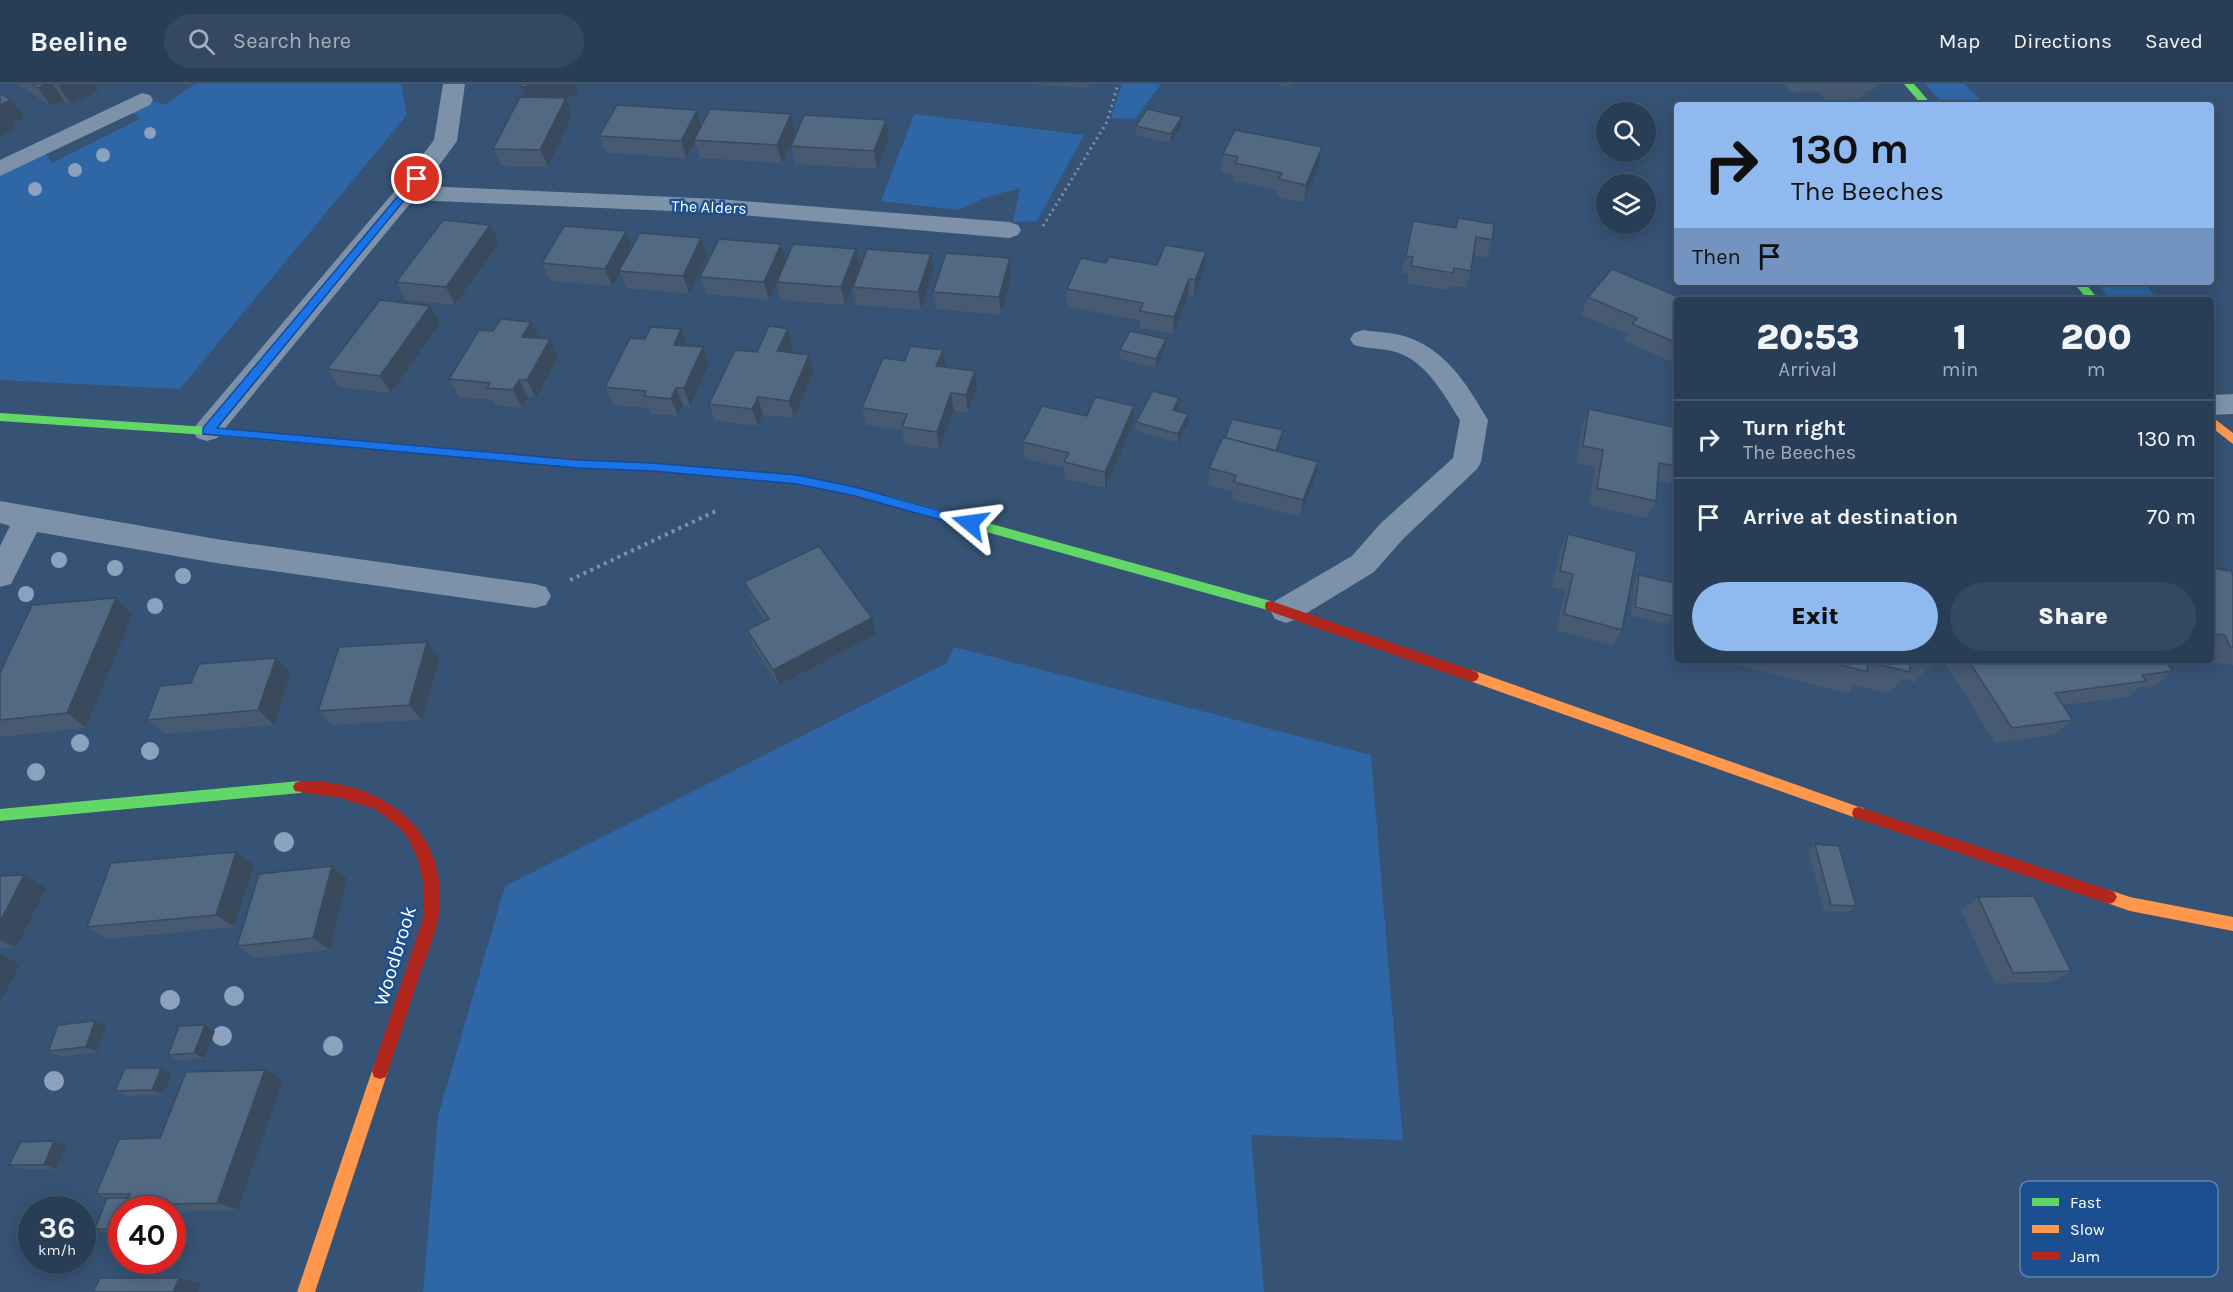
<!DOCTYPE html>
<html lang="en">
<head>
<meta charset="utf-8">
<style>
	:root { --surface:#283e57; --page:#344961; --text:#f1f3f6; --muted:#a5aeba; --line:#44576d; --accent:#90b9f0 }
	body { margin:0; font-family:Karla,sans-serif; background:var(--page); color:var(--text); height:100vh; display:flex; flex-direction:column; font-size:22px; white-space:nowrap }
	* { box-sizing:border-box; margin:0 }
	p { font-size:20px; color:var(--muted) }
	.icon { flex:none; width:33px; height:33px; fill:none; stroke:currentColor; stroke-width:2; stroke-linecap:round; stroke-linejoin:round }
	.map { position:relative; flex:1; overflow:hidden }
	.details { position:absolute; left:1674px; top:213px; width:540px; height:366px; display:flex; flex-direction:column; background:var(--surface); border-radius:6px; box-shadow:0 3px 15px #0003,0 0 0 2px var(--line) }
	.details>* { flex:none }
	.banner { position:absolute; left:1674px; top:18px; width:540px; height:183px; border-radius:6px; box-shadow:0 3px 15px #0003,0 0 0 2px var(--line); background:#90b9f0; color:#111; overflow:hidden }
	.tools { position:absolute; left:1596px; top:18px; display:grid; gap:12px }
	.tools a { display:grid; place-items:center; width:60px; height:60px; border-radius:50%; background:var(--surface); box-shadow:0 3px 15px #0003,0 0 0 2px var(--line); font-size:30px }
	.speed { position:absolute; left:18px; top:1112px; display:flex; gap:12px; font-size:30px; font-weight:700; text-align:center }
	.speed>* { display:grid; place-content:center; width:78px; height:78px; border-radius:50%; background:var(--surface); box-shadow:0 3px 15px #0003,0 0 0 2px var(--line); line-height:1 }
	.speed small { font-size:15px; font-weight:400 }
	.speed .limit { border:9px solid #d22; background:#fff; color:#111 }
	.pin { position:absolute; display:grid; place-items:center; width:51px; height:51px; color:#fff; margin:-26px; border:3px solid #fff; border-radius:50%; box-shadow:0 2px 6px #0007 }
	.me { position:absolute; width:66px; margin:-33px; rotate:286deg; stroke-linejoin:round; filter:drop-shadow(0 0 4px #0008) }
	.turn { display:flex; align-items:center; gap:21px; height:126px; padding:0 18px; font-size:27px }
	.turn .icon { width:78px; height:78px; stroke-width:2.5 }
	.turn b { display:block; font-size:42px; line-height:51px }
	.then { display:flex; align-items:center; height:57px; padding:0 18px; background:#0003; gap:12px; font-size:22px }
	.eta { display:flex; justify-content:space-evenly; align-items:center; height:102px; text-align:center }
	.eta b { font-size:36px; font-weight:800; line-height:42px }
	.button { display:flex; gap:12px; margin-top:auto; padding:12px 18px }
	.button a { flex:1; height:69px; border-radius:36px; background:var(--accent); color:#111; font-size:24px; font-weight:800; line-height:69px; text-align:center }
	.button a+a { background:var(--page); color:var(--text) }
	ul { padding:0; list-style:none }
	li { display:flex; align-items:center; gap:18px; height:78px; padding:0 18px; border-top:2px solid var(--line) }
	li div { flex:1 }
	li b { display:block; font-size:22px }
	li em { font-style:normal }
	header { display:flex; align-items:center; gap:36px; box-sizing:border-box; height:84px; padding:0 30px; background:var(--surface); border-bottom:2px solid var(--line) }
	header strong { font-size:28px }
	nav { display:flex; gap:33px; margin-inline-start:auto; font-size:21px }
	.search { width:420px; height:54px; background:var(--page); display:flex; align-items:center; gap:15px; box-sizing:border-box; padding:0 21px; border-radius:33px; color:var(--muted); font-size:22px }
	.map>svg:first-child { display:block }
	.green { fill:#2f66a5 }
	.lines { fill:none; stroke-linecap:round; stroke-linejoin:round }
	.path-far1 { stroke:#7d92a8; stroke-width:3; stroke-dasharray:2 4; stroke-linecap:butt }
	.path { stroke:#7d92a8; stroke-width:4; stroke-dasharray:3 4.5; stroke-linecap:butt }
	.street { fill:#7d92a8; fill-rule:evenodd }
	.fast { fill:#63d668; fill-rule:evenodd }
	.slow { fill:#ff974d; fill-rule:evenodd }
	.jam { fill:#b3261e; fill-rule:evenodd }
	.tree { fill:#8aa2be }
	.wall { fill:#475a72 }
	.shaded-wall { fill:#394a5c }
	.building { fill:#526984; stroke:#394a5c; stroke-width:1.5 }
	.route { fill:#1a73e8; stroke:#114b97; stroke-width:1.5 }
	.labels { text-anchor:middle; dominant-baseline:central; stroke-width:5; stroke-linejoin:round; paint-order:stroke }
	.far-street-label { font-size:16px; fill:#fff; stroke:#1b4f8f }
	.street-label { font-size:20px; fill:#fff; stroke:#1b4f8f }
	.key { fill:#1b4f8f; stroke:#5f84b1; stroke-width:1.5 }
	.key-label { font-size:16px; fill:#fff }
</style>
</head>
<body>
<header>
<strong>Beeline</strong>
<div class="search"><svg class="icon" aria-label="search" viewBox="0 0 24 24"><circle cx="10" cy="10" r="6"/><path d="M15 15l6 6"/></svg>Search here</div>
<nav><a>Map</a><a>Directions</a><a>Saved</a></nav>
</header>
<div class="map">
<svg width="2233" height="1208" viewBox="0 0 2233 1208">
	<rect width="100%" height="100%" fill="#365274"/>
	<g class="green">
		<path d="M195 0H401L407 31 180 305 0 296V89L45 68 52 79 140 35 132 28 155 17 164 21Z"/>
		<path d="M1122 0H1161L1135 35 1111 34Z"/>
		<path d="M1925 0H1964L1986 21H1944Z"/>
		<path d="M914 30 1084 51 1037 137 1013 138 1020 104 987 113 958 126 881 117Z"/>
		<path d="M2096 198H2144L2155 212H2108Z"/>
		<path d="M954 563 1371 671 1403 1056 1251 1051 1264 1208H423L438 1032 505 802 947 579Z"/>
	</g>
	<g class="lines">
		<path class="path-far1" d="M1043 142 1107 38 1118 0"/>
		<path class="path" d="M570 496 718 426"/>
		<g class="street">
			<path d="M443 0H465L457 57 424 102 718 115 1009 138 1018 141 1021 146 1018 151 1009 154 718 129 413 116 217 354 207 357 197 354 193 347 197 340 398 103 434 56Z"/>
			<path d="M142 9 150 11 153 16 150 21 0 92V76Z"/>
			<path d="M1363 246C1375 248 1388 248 1400 251 1444 262 1466 299 1488 336L1481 378 1477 385 1403 455 1374 488 1297 535 1286 539 1275 535 1270 526 1275 517 1352 472 1381 439 1453 374 1460 336C1444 311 1427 278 1396 268 1382 264 1367 265 1354 261L1350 255 1354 249Z"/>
			<path d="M2233 310V330L2211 331V311Z"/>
			<path d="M0 417 216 455 535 500 546 503 551 512 546 521 535 524 216 479 37 448 11 500 0 503V462L10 442 0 439Z"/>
		</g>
		<g class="fast">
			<path d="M1904 0H1914L1932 21H1922Z"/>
			<path d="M2073 198H2084L2099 216H2088Z"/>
			<path d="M0 329 207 343 502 369 508 373 502 377 207 351 0 337Z"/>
			<path d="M886 411 1271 517 1277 522 1271 527 882 419 880 416 882 413Z"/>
			<path d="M300 697 305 699 307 703 305 707 300 709 0 737V725Z"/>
		</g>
		<g class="slow">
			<path d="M2211 332 2233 349V360L2211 343Z"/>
			<path d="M1472 586 1859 723 1864 724 1866 729 1864 734 1859 735 1467 596 1465 592 1467 588Z"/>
			<path d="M2109 806 2130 813 2233 833V847L2130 827 2104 818 2101 813 2104 808Z"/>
			<path d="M380 979 386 981 388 987 315 1208H297L372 987 374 981Z"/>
		</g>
		<g class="jam">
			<path d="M502 369 797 391 886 411 892 416 886 421 797 399 502 377 496 373Z"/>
			<path d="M1271 517 1477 588 1479 592 1477 596 1472 598 1266 526 1265 522 1266 518Z"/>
			<path d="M300 697C378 695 450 743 439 829 436 849 428 868 421 886 410 920 399 954 388 987L386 993 380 995 374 993 372 987 423 835 424 804 418 775 408 754 399 743 375 725 341 714 295 707 293 703 295 699Z"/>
			<path d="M1859 723 2109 806 2114 808 2117 813 2114 818 2109 820 1859 735 1854 734 1852 729 1854 724Z"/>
		</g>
	</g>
	<g class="tree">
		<circle cx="150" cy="49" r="6"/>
		<circle cx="103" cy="71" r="7"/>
		<circle cx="75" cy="86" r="7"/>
		<circle cx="35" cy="105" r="7"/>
		<circle cx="59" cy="476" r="8"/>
		<circle cx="115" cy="484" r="8"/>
		<circle cx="183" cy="492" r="8"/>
		<circle cx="26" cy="510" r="8"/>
		<circle cx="155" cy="522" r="8"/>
		<circle cx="80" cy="659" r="9"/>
		<circle cx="150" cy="667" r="9"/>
		<circle cx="36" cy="688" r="9"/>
		<circle cx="284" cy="758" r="10"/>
		<circle cx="234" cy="912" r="10"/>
		<circle cx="170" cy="916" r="10"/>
		<circle cx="222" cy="952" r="10"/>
		<circle cx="333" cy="962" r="10"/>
		<circle cx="54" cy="997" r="10"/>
	</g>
	<g class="wall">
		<path d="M18 0H98L95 1 99 7 71 20 64 16 51 22Z"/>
		<path d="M1030 0H1089L1088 4Z"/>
		<path d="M1277 0H1291L1289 3Z"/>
		<path d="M1784 0H1876L1872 6 1866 7 1861 15 1826 17 1819 7 1791 9Z"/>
		<path d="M522 3 579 11 562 14H566L572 32 548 83 501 82 493 65 526 14Z"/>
		<path d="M697 26 702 41 791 30 795 48 782 79 700 74 695 58 686 74 606 69 599 52Z"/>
		<path d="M886 36 889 54 877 85 795 80 791 62Z"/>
		<path d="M1136 42H1181L1171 59 1136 51Z"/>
		<path d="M1322 63 1319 81 1304 118 1277 113 1278 106 1233 97 1234 91 1221 88 1223 70Z"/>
		<path d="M1413 137 1492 156 1487 174 1473 171 1471 187 1466 204 1450 202 1448 206 1407 199 1409 190 1402 189Z"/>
		<path d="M626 147 632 163 701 154 707 172 689 210 626 204 620 189 612 202 550 197 542 179Z"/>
		<path d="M499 159 455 221 406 216 396 198Z"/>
		<path d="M781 160 786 177 856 165 860 183 845 221 781 216 777 199 769 216 706 210 700 193Z"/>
		<path d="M1206 168 1204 185 1194 213 1188 212 1173 250 1140 244V236L1067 223V205L1157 181Z"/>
		<path d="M933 188 921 226 856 221 853 203Z"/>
		<path d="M1011 192 1001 231 936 225 933 208Z"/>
		<path d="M1588 213 1677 216V280L1624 257 1627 250 1581 231Z"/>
		<path d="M440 239 391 309 339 303 327 285Z"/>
		<path d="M788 245 793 262 790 269 814 288 794 334 763 331 758 342 715 337 709 320 757 268Z"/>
		<path d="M539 254 558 273 536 314 528 313 522 324 496 321 493 316 459 313 449 295Z"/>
		<path d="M687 262 709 281 690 322 683 321 678 332 651 330 648 324 613 321 605 303Z"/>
		<path d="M1165 264 1156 284 1120 275V266Z"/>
		<path d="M945 283 977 305 968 328 954 327 939 365 905 360 902 346 866 341 862 324Z"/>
		<path d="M1179 323 1177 327 1188 339 1178 359 1136 347V338Z"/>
		<path d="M1589 325 1677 344V385L1670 400 1658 397 1656 417 1647 434 1589 421 1595 383 1576 379 1582 343Z"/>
		<path d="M1087 332 1134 339 1105 404 1065 395 1064 384 1025 375 1023 358Z"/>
		<path d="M1225 354 1282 355 1277 367 1315 395 1300 433 1232 415 1233 408 1208 401 1209 384Z"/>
		<path d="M1568 450 1622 546 1613 562 1556 546 1565 506 1552 503 1560 466Z"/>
		<path d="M2211 484 2233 492V581L2210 578 2209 576H2211Z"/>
		<path d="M1639 491 1673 532 1668 540 1631 532 1634 499Z"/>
		<path d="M744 498 872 534 877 550 779 601 753 562 747 546 765 537 751 514Z"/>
		<path d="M116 514 133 530 86 644 0 653V589Z"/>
		<path d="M427 558 440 574 422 636 332 641 318 627Z"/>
		<path d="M1722 576H1936L1915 598 1903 595 1889 610 1855 601 1848 610Z"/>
		<path d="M1943 576H2164L2173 587 2154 602 2138 604 2128 613 2063 621 2073 636 2055 651 1995 659Z"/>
		<path d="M291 589 274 641 164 650 147 636Z"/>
		<path d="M1815 760 1856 822 1848 828 1824 827 1808 767Z"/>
		<path d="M236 768 254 781 234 843 108 855 87 843Z"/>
		<path d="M332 782 347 795 330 866 255 874 237 862Z"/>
		<path d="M0 792 46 804 16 864H0Z"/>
		<path d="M1978 813 2071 887 2051 898 1994 900 1961 826Z"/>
		<path d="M106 942 97 968 60 973 48 967Z"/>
		<path d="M215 947 204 975 179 976 168 971Z"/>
		<path d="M161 984 172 989 163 1011 126 1012 115 1007Z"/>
		<path d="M283 996 238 1126 172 1128V1125H122V1149H107L95 1145 107 1114 96 1110 160 1054Z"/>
		<path d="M67 1062 56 1085H22L9 1081Z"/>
	</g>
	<g class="shaded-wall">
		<path d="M47 0H53L64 16 51 22 38 4Z"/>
		<path d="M63 0H98L95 1 99 7 71 20 58 2Z"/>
		<path d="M538 0H576L579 11 529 21 522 3Z"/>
		<path d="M566 14 572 32 548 83 540 66Z"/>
		<path d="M11 16 25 34 12 40 16 45 0 53V21Z"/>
		<path d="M697 26 702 44 694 56 695 58 686 74 681 57Z"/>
		<path d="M791 30 795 48 782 79 777 61Z"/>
		<path d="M1182 33 1181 42 1171 59V50Z"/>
		<path d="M886 36 889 54 877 85 874 67Z"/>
		<path d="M1322 63 1319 81 1304 118 1306 101Z"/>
		<path d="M490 141 499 159 455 221 446 203Z"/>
		<path d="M626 147 633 165 619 187 620 189 612 202 605 185Z"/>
		<path d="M701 154 707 172 689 210 683 192Z"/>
		<path d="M781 160 786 178 769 216 764 198Z"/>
		<path d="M856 165 860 183 845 221 841 203Z"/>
		<path d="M1206 168 1204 185 1194 213 1195 196Z"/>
		<path d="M931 170 933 188 921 226 918 208Z"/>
		<path d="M1010 174 1011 192 1001 231 999 213Z"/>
		<path d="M1189 195 1188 212 1173 250 1174 233Z"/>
		<path d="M430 222 440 239 391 309 380 292Z"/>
		<path d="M531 238 540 255 522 253Z"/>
		<path d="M681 245 688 263 674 261Z"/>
		<path d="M788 245 793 262 782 285 777 267Z"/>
		<path d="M550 255 558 273 536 314 527 296Z"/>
		<path d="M1166 255 1165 264 1156 284V275Z"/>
		<path d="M703 263 709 281 690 322 684 304Z"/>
		<path d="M943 266 946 284 936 282Z"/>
		<path d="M809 271 814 288 794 334 789 317Z"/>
		<path d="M975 287 977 305 968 328 966 311Z"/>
		<path d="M519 296 528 313 522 324 513 306Z"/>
		<path d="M676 304 683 321 678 332 671 315Z"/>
		<path d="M951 309 954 327 939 365 937 348Z"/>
		<path d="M758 313 763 331 758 342 752 325Z"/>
		<path d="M1179 314V323L1173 335V326Z"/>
		<path d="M1134 322V339L1105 404V388Z"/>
		<path d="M1188 330V339L1178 359V350Z"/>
		<path d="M1283 346 1282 355 1273 379 1275 370Z"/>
		<path d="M1318 378 1315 395 1300 433 1303 416Z"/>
		<path d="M116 514 133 530 86 644 67 629Z"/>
		<path d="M872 534 877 550 779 601 773 586Z"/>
		<path d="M427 558 440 574 422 636 409 621Z"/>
		<path d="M276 574 291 589 274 641 258 626Z"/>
		<path d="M236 768 254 781 234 843 216 831Z"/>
		<path d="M332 782 347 795 330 866 313 854Z"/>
		<path d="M24 791 46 804 16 864 0 856V838Z"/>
		<path d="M0 870 20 880 0 919Z"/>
		<path d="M95 937 106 942 97 968 86 963Z"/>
		<path d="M205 941 215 947 204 975 194 969Z"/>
		<path d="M161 984 172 989 163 1011 152 1006Z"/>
		<path d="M265 986 283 996 238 1126 217 1119Z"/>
		<path d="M54 1057 67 1062 56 1085 44 1081Z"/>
		<path d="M179 1194 201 1200 198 1208H173Z"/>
	</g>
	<g class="building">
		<path d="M32 0H47L38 4Z"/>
		<path d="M521 0H538L522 3Z"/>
		<path d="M0 9 11 16 0 21Z"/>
		<path d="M520 13 566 14 540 66 493 65Z"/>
		<path d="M617 21 697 26 681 57 599 52Z"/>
		<path d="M710 25 791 30 777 61 694 56Z"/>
		<path d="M1147 25 1182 33 1171 50 1136 42Z"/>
		<path d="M804 31 886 36 874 67 791 62Z"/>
		<path d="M1235 46 1322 63 1306 101 1279 95 1282 89 1235 79 1238 73 1223 70Z"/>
		<path d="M1458 134 1494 140 1492 156 1476 153 1471 187 1454 184 1453 189 1411 182 1413 173 1406 172 1413 137 1456 144Z"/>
		<path d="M443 136 490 141 446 203 396 198Z"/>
		<path d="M564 142 626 147 605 185 542 179Z"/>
		<path d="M640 149 701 154 683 192 619 187Z"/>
		<path d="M719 155 781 160 764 198 700 193Z"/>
		<path d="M793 160 856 165 841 203 777 198Z"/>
		<path d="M1165 161 1206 168 1195 196 1189 195 1174 233 1140 227 1143 219 1067 205 1081 174 1106 179 1109 173 1157 181Z"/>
		<path d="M867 165 931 170 918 208 853 203Z"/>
		<path d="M946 169 1010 174 999 213 933 208Z"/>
		<path d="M1612 185 1686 216H1677V259L1632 240 1637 234 1588 213Z"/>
		<path d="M380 216 430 222 380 292 327 285Z"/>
		<path d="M501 235 531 238 522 253 550 255 527 296H519L513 306 487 304 490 299 449 295 479 246 493 247Z"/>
		<path d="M769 242 788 245 777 267 809 271 789 317 758 313 752 325 709 320 735 266 757 268Z"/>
		<path d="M651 243 681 245 674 261 703 263 684 304H676L671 315 644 312 646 307 605 303 630 254 645 255Z"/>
		<path d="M1130 247 1166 255 1156 275 1120 266Z"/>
		<path d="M910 262 943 266 936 282 975 287 966 311 951 309 937 348 902 343 907 330 862 324 883 274 905 277Z"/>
		<path d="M1153 307 1179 314 1173 326 1188 330 1178 350 1136 338Z"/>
		<path d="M1095 313 1134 322 1105 388 1064 378 1069 369 1023 358 1042 322 1087 332Z"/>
		<path d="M1589 325 1677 344V382L1659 379 1656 417 1597 404 1603 366 1583 362Z"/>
		<path d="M1232 335 1283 346 1276 367 1225 354Z"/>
		<path d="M1223 353 1318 378 1303 416 1234 398 1236 391 1209 384Z"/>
		<path d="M1568 450 1637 468 1622 546 1564 530 1573 490 1560 487Z"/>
		<path d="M819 462 872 534 773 586 747 546 769 535 744 498Z"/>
		<path d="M2211 484 2231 487 2233 492V563H2230L2225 551 2211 550Z"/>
		<path d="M1639 491 1675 499 1673 532 1635 523Z"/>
		<path d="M116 514 67 629 0 636V589L32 521Z"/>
		<path d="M427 558 409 621 318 627 339 563Z"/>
		<path d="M276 574 258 626 147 636 160 602 191 599 199 580Z"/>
		<path d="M1823 576H1910V588L1868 578 1867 588Z"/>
		<path d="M1968 576H2164L2173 587 2142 591 2146 597 2055 609 2073 636 2012 644Z"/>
		<path d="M1815 760 1839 762 1856 822 1831 821Z"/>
		<path d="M236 768 216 831 87 843 111 779Z"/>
		<path d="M332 782 313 854 237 862 259 790Z"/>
		<path d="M24 791 0 838V792Z"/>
		<path d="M2034 812 2071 887 2013 889 1978 813Z"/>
		<path d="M95 937 86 963 48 967 58 941Z"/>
		<path d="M205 941 194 969 168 971 179 942Z"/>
		<path d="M125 984H161L152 1006 115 1007Z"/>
		<path d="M265 986 217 1119 125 1121 130 1110H96L119 1055 160 1054 186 988Z"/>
		<path d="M54 1057 44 1081H9L21 1058Z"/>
		<path d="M107 1114H128L125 1121 136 1125 155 1124V1125H122V1145H95Z"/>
		<path d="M100 1194H179L173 1208H93Z"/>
	</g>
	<path class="route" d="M417 92 420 93V97L217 344 578 376 652 379 797 391 855 403 970 435 976 439 974 443 970 444 855 412 797 400 652 387 578 384 203 350V344L414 93Z"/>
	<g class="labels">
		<g class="far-street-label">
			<text transform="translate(709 123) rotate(2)">The Alders</text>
		</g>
		<g class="street-label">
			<text transform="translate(395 872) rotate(-73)">Woodbrook</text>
		</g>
	</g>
	<rect x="2020" y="1097" width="198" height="96" rx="9" class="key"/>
	<rect x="2032" y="1114" width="27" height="8" fill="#63d668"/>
	<rect x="2032" y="1141" width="27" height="8" fill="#ff974d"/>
	<rect x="2032" y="1168" width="27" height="8" fill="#b3261e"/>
	<g class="key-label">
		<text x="2070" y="1124">Fast</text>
		<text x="2070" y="1151">Slow</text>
		<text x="2070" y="1178">Jam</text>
	</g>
</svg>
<div class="tools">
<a><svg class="icon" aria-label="search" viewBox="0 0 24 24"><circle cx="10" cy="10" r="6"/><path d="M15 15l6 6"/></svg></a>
<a><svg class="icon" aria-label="layers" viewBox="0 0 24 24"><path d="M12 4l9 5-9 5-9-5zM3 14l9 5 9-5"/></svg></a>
</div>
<div class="speed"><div>36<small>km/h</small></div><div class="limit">40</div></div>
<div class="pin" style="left:417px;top:95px;background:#d93025"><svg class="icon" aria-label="arrive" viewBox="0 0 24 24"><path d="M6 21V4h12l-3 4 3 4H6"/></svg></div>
<svg class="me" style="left:970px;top:439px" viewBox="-20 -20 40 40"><path d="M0-17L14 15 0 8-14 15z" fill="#1a73e8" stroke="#fff" stroke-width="4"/></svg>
<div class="banner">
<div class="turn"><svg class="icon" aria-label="right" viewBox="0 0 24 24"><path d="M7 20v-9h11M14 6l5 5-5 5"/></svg><div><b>130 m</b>The Beeches</div></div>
<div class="then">Then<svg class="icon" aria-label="arrive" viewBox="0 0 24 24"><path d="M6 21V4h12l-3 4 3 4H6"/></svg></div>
</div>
<section class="details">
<div class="eta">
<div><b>20:53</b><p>Arrival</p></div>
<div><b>1</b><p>min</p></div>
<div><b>200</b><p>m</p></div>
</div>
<ul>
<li><svg class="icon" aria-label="right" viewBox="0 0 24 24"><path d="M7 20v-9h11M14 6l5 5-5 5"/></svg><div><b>Turn right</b><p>The Beeches</p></div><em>130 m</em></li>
<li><svg class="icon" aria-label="arrive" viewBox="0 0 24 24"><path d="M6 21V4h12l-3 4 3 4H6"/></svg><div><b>Arrive at destination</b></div><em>70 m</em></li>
</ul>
<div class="button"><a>Exit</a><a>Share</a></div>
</section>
</div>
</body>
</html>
